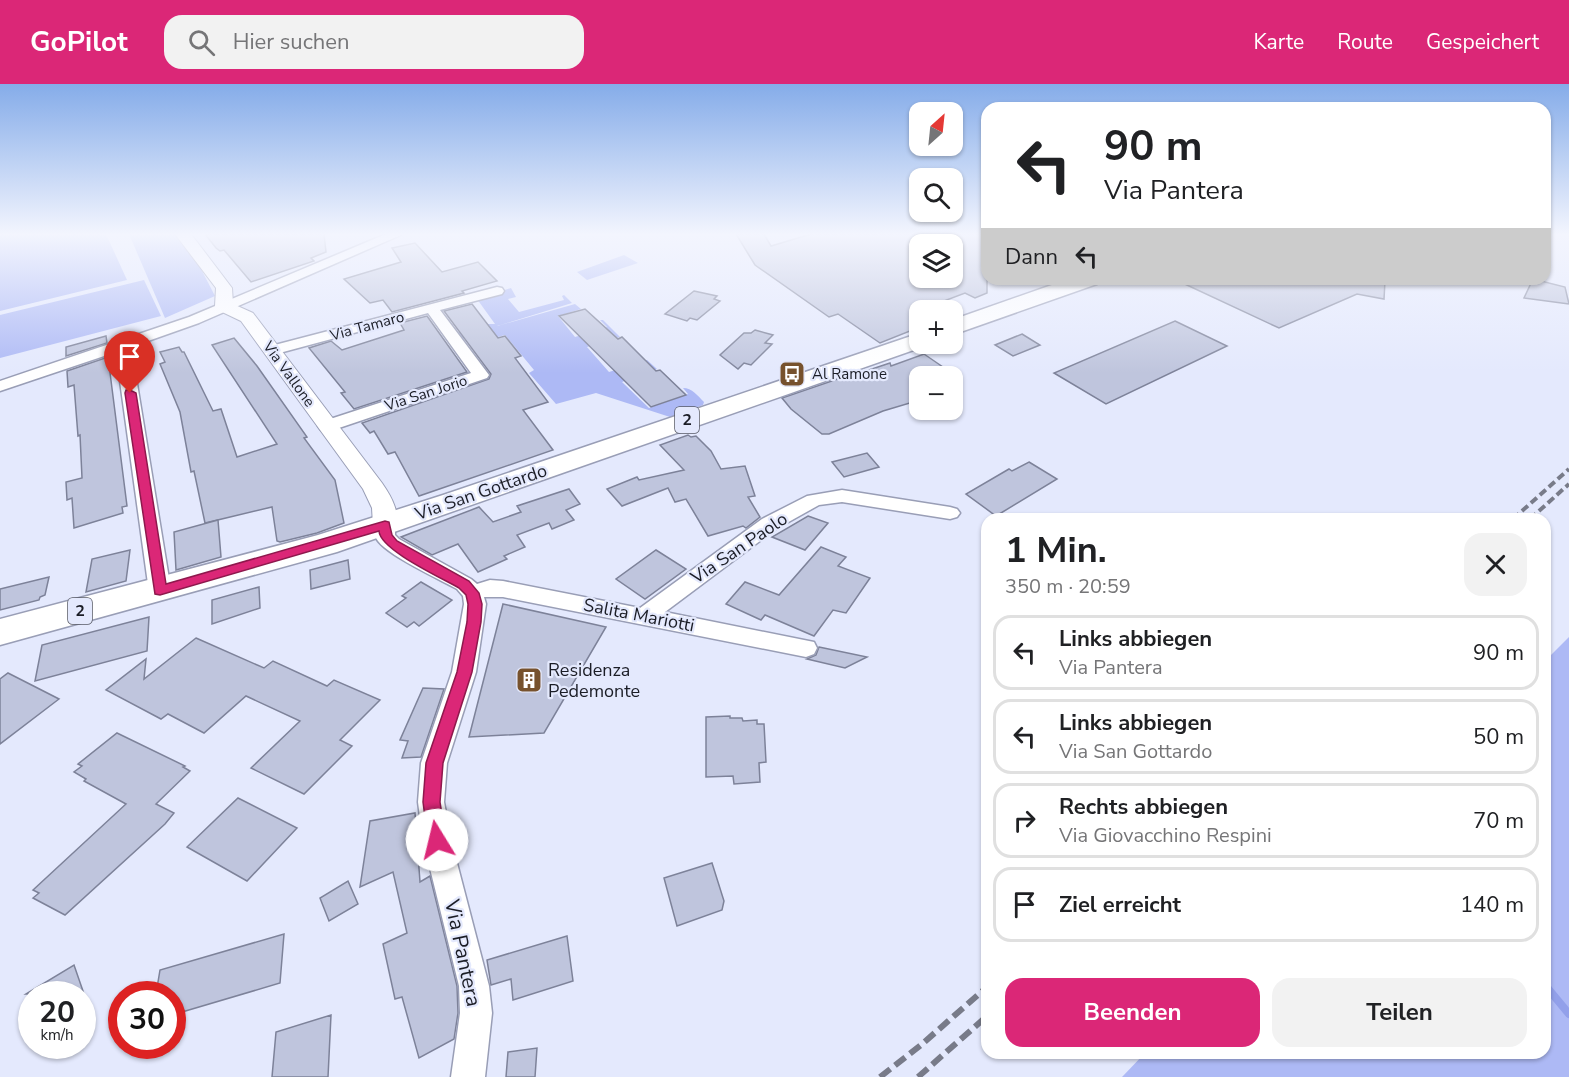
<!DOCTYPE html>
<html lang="de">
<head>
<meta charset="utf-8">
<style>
	:root { --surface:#fff; --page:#f2f2f2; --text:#202124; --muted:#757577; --line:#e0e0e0; --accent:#db2777 }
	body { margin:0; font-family:"Nunito Sans",sans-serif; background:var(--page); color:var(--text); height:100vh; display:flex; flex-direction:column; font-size:22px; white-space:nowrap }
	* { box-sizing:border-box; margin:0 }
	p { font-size:20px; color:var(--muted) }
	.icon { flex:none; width:33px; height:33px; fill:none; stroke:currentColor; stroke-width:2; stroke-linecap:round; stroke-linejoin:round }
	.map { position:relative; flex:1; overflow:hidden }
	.drawer { position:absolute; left:981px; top:429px; width:570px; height:546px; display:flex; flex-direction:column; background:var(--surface); border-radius:18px; box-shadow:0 2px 4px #0004 }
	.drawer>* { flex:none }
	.banner { position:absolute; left:981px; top:18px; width:570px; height:183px; border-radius:18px; box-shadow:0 2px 4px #0004; background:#fff; color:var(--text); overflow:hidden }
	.needle { width:39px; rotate:27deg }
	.controls { position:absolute; left:909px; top:18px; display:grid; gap:12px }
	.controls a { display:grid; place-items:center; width:54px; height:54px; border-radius:12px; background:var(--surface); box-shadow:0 2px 4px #0004; font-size:30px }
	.speed { position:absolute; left:18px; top:897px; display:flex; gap:12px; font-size:30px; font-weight:700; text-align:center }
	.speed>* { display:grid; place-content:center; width:78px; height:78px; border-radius:50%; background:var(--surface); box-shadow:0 2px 4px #0004; line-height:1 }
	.speed small { font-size:15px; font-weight:400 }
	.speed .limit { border:9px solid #d22; background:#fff; color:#111 }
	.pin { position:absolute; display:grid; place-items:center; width:51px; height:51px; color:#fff; margin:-62px -26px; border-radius:50% 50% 50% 0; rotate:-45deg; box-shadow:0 0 6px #0007 }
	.pin .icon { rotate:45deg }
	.me { position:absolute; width:66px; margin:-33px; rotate:351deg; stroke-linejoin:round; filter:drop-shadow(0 0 4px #0008) }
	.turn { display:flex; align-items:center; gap:21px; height:126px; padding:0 24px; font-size:27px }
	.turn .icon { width:78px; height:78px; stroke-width:2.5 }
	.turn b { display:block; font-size:42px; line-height:51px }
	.then { display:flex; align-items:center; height:57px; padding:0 24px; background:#0003; gap:12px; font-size:22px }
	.round { display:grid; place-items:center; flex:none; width:63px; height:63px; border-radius:18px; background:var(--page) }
	.overview { display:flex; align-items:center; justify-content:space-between; height:102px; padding:0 24px }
	h1 { font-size:36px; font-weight:700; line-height:45px }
	.action { display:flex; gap:12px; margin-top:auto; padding:12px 24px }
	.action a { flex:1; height:69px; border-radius:18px; background:var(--accent); color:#fff; font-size:24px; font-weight:700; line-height:69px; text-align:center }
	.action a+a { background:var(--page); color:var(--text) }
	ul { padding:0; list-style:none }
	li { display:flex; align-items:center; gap:18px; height:75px; margin:0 12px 9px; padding:0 12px; border:3px solid var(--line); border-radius:18px }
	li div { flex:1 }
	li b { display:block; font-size:22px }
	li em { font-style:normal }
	header { display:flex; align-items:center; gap:36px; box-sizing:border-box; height:84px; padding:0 30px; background:var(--accent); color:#fff }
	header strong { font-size:28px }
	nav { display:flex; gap:33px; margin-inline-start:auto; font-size:21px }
	.search { width:420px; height:54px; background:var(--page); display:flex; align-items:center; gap:15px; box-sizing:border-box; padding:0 21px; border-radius:18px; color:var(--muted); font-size:22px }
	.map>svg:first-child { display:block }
	.green { fill:#adb9f5 }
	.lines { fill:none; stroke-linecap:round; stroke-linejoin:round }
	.stream { stroke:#92a0ea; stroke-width:8 }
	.building { fill:#bfc5dd; stroke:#7d8299; stroke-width:1.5 }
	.minor-casing { stroke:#999eb6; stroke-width:3 }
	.tertiary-casing { stroke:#999eb6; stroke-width:2 }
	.primary-casing { stroke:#999eb6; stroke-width:3 }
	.minor { fill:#fff; fill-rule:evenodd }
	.tertiary { fill:#fff; fill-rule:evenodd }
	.primary { fill:#fff; fill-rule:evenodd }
	.rail-far1 { stroke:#787b89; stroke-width:4; stroke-dasharray:8 4; stroke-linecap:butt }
	.rail { stroke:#787b89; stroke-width:6; stroke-dasharray:13 6; stroke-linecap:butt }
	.route { fill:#db2777; stroke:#8e194d; stroke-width:1.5 }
	.labels { text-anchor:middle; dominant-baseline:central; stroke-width:4.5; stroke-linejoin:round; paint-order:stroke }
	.far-street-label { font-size:15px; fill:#1b1d26; stroke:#e4e9fd }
	.far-poi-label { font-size:15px; fill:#1b1d26; stroke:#e4e9fd; text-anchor:start }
	.shield { fill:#e4e9fd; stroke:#575a66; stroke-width:1.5 }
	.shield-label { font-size:16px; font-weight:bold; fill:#1b1d26 }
	.street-label { font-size:18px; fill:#1b1d26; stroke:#e4e9fd }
	.poi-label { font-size:18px; fill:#1b1d26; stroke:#e4e9fd; text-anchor:start }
	.near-street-label { font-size:21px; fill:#1b1d26; stroke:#e4e9fd }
</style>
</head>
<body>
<header>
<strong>GoPilot</strong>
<div class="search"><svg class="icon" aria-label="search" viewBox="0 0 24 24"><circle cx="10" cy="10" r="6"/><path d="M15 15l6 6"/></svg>Hier suchen</div>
<nav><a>Karte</a><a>Route</a><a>Gespeichert</a></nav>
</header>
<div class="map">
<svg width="1569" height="993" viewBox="0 0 1569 993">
	<rect width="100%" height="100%" fill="#e4e9fd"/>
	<g class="green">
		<path d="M0 150H106L127 196 0 227Z"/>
		<path d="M129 150H183L215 212 165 234Z"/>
		<path d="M624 171 638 179 587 196 577 188Z"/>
		<path d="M144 196 161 232 0 274V231Z"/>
		<path d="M511 204 516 213 508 215 519 228 564 216 562 212 564 211 572 219 497 242 575 220 581 225 558 232 575 253 607 243 600 236H603L620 253 587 263 609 288 647 276 657 285 622 298 649 324 688 310 683 304C692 304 698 312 704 318L703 321 670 333 596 309 556 320 529 289 534 286 505 251 487 256 482 250 463 255 458 249 486 240H495L477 215Z"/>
		<path d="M1569 553V993H1122L1145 969H1545V577Z"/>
	</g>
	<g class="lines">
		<path class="stream" d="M1545 901 1569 930"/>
	</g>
	<g class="building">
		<path d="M205 150H324L326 168 311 174 314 177 251 198 224 166 220 167 216 164Z"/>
		<path d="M736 150H764L771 162 811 150H920V194H952V150H987V209L975 214 965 209 920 226V243L880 259 838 230 829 233 755 181Z"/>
		<path d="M415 159 442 188 478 178 497 197 462 207 464 209 392 228 383 216 370 219 344 195 401 178 392 164Z"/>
		<path d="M1174 195H1389L1385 197 1384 215 1357 210 1279 244Z"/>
		<path d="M1533 195 1565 203 1569 220 1524 214Z"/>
		<path d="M694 207 717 212 714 215 720 217 697 236 690 234 687 237 665 230Z"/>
		<path d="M472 220 498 254 505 252 521 272 515 274 548 318 523 326 553 366 419 412 395 368 388 370 374 347 370 349 362 339 489 295 491 290 444 227Z"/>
		<path d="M585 225 618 255 622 253 656 287 660 286 686 311 651 323 559 232Z"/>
		<path d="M427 232 467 288 354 325 341 309 345 308 309 264 331 257 342 266 404 246 400 239Z"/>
		<path d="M1175 237 1227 262 1106 320 1054 289Z"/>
		<path d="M755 246 773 251 765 259 772 260 751 281 744 279 738 285 720 271 744 249H751Z"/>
		<path d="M1022 250 1040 261 1013 272 995 261Z"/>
		<path d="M106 252 107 259 66 272V263Z"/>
		<path d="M234 254 257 282 307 353 304 354 335 396 344 439 317 449 280 458 277 457 272 423 205 439 194 387 191 388 180 328 160 280 165 278 160 268 179 263 182 268H184L213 327 221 325 237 373 277 360 212 261Z"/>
		<path d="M924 270 956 292H920V316L883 327 829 350H822L791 325 782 314 858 288 860 289 890 279 891 282Z"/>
		<path d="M108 273 127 422 122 423 123 429 74 444 72 414 67 416 66 398 82 394 80 351 78 352 74 301 68 303 67 287Z"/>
		<path d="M688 351 691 353 696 352 711 367 721 385 745 382 755 412 748 413 760 433 746 444 743 442 708 452 686 415 675 418 668 404 622 422 607 405 637 393 639 396 684 386 660 361Z"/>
		<path d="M867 369 879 383 844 393 832 378Z"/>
		<path d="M1029 378 1057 395 996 432 966 410 1009 385 1012 387Z"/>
		<path d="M569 405 580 420 566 426 574 436 552 445 549 439 517 451 525 463 504 472 507 475 478 488 458 460 432 471 401 453 479 423 493 438 521 428 517 422Z"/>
		<path d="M808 432 828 439 805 466 772 453Z"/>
		<path d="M218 436 221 473 176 486 174 448Z"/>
		<path d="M821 463 846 473 838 482 870 494 846 529 833 526 814 552 765 531 761 536 726 520 745 498 779 511Z"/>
		<path d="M130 466 126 497 86 508 92 475Z"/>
		<path d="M656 466 686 485 645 515 616 495Z"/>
		<path d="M348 476 350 495 311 505 310 486Z"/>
		<path d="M49 493 45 511 40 513 39 516 0 526V505Z"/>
		<path d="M421 498 452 516 419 542 414 538 407 543 386 529 406 514 402 512Z"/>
		<path d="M259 503 260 524 212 540V516Z"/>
		<path d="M503 520 606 543 544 649 469 653Z"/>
		<path d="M149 533 147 567 35 597 42 561Z"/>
		<path d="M196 554 264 584 273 577 327 602 334 596 380 616 340 656 352 662 304 710 251 684 300 637 246 612 204 649 168 630 161 635 106 606 146 575 144 595Z"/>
		<path d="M819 563 867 573 845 584 807 575 816 571Z"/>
		<path d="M8 589 59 615 0 660V595Z"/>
		<path d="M423 604 444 605 421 673 402 674 408 657 400 656Z"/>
		<path d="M730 632V634H742L743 637 757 636V640H764L766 678 759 679 760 698 734 700 733 692 706 693V633Z"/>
		<path d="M117 649 185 682 183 683 190 687 156 720 174 729 165 740 65 831 33 814 39 809 33 806 126 720 84 697 86 695 74 688 82 682 78 680Z"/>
		<path d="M238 714 297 744 247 797 187 763Z"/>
		<path d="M415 729 420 798 430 792 457 902 458 929 454 955 419 974 402 913 395 915 383 860 407 849 393 788 360 803 370 737Z"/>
		<path d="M712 779 724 817 722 826 677 842 664 794Z"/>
		<path d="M348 797 358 820 329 837 320 814Z"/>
		<path d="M284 850 280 899 172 931V910H156L160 886Z"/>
		<path d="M567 852 573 897 513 916 511 895 491 901 487 876Z"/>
		<path d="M74 881 84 910H26Z"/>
		<path d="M331 931 328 993H272L276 948Z"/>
		<path d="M537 964 535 993H506L508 968Z"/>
	</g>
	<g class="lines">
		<g class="minor-casing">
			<g id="minor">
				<path d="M386 150H403L199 239 131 263 171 507 168 512 160 515 152 512 149 507 116 268 0 307V297L189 233Z"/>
				<path d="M1444 195H1460L1453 199Z"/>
				<path d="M497 203 502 204 504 207 502 210 440 226 489 291 487 294 333 346H321L318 342 321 338 471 289 428 229 272 271 264 266 267 263Z"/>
				<path d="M842 406 950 423 957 425 960 429 957 433 950 435 842 418 819 421 776 445 665 528 814 558 817 564 814 570 806 573 503 513H484L486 520 476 588 447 679 444 718 451 756 489 902 492 929 485 993H451L460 929 459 902 423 756 418 718 421 679 452 588 464 520 463 512 457 505C439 495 384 470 376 454 374 449 375 442 378 436L385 435 392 436 395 441V451L399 455 471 495 477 500 490 496 503 497 640 524 762 435 807 412Z"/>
			</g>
		</g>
		<g class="tertiary-casing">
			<path id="tertiary" d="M175 150H191L232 204 233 220 253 229 382 399C391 412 403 432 393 447L385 449 377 447 373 441 372 424 363 405 241 237 218 226 215 222 216 204Z"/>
		</g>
		<g class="primary-casing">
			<g id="primary">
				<path d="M1069 195H1100L1097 200 952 251V236Z"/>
				<path d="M920 249V260H929L928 261 337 468 0 561V535L318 451 443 411Z"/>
			</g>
		</g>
		<use href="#minor" class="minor"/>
		<use href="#tertiary" class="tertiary"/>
		<use href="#primary" class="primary"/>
		<g class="rail-far1">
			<path d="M1513 435 1569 385"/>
			<path d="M1530 435 1569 400"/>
		</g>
		<g class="rail">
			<path d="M880 993 921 961 987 903"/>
			<path d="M918 993 987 932"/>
		</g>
	</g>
	<linearGradient id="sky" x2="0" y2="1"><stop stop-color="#85ace9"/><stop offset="0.52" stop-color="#f3f5fe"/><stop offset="1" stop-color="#f3f5fe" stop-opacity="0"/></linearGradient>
	<rect width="1569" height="289" fill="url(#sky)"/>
	<path class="route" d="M126 306H130L136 309 166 500 385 437 389 438 392 451 397 457 469 497 479 509 482 520 481 538 472 588 443 679 440 718 446 756 443 762 437 764 430 762 428 756 423 718 426 679 457 588 467 538 468 520 466 511 459 504C442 494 380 466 379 447L160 511 155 510 125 309Z"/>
	<defs>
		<g id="bus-square" transform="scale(1.35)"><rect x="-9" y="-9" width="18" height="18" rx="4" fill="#77522d" stroke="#e4e9fd"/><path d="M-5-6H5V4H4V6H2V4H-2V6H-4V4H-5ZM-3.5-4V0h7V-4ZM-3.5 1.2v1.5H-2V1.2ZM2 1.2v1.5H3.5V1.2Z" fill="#fff"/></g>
		<g id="building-square" transform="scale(1.35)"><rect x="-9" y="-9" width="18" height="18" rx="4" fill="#77522d" stroke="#e4e9fd"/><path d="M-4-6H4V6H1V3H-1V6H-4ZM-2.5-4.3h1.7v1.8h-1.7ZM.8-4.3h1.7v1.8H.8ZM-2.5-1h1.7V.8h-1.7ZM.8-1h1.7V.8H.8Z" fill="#fff"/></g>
	</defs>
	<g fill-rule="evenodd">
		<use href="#bus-square" x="792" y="290"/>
		<use href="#building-square" x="529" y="596"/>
	</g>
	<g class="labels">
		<g class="far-street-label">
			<text transform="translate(367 242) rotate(-15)">Via Tamaro</text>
			<text transform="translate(289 290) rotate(54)">Via Vallone</text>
			<text transform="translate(426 309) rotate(-18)">Via San Jorio</text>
		</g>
		<g class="far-poi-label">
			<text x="812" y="290">Al Ramone</text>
		</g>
		<g class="shield">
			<rect x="675" y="323" width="24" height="26" rx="4.5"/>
			<rect x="68" y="514" width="24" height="26" rx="4.5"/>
		</g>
		<g class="shield-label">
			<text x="687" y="336">2</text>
			<text x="80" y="527">2</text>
		</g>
		<g class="street-label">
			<text transform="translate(481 408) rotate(-19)">Via San Gottardo</text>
			<text transform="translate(739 464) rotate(-34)">Via San Paolo</text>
			<text transform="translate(639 531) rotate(11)">Salita Mariotti</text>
		</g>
		<g class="poi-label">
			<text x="548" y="586">Residenza<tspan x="548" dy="21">Pedemonte</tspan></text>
		</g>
		<g class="near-street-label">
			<text transform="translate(463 869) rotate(78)">Via Pantera</text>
		</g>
	</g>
</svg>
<div class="controls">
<a><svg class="needle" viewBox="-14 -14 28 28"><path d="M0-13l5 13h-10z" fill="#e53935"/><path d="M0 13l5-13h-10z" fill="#757577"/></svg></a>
<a><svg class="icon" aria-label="search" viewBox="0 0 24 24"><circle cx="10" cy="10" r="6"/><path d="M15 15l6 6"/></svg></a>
<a><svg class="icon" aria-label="layers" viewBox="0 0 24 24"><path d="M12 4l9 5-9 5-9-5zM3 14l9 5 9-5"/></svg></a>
<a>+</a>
<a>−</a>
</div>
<div class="speed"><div>20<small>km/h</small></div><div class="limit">30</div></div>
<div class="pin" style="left:130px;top:309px;background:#d93025"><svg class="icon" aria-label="arrive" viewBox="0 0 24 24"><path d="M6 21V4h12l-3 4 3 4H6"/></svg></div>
<svg class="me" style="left:437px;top:756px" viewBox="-20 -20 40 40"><circle r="19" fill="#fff"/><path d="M0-13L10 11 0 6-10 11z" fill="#db2777"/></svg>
<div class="banner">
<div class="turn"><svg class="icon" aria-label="left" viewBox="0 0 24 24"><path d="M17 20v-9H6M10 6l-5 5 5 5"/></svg><div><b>90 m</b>Via Pantera</div></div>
<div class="then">Dann<svg class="icon" aria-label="left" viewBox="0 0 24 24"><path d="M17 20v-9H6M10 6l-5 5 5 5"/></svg></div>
</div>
<section class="drawer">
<div class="overview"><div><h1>1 Min.</h1><p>350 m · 20:59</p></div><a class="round"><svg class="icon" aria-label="close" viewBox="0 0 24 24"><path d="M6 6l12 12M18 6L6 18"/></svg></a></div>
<ul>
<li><svg class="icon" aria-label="left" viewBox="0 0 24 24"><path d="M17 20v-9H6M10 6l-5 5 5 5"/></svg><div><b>Links abbiegen</b><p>Via Pantera</p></div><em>90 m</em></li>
<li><svg class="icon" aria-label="left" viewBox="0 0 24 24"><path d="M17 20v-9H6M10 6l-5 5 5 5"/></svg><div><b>Links abbiegen</b><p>Via San Gottardo</p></div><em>50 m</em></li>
<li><svg class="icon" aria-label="right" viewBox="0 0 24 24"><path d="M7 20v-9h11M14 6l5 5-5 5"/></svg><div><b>Rechts abbiegen</b><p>Via Giovacchino Respini</p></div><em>70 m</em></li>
<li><svg class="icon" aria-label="arrive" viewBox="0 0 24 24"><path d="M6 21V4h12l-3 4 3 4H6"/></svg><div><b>Ziel erreicht</b></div><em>140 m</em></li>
</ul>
<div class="action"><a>Beenden</a><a>Teilen</a></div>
</section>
</div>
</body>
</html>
